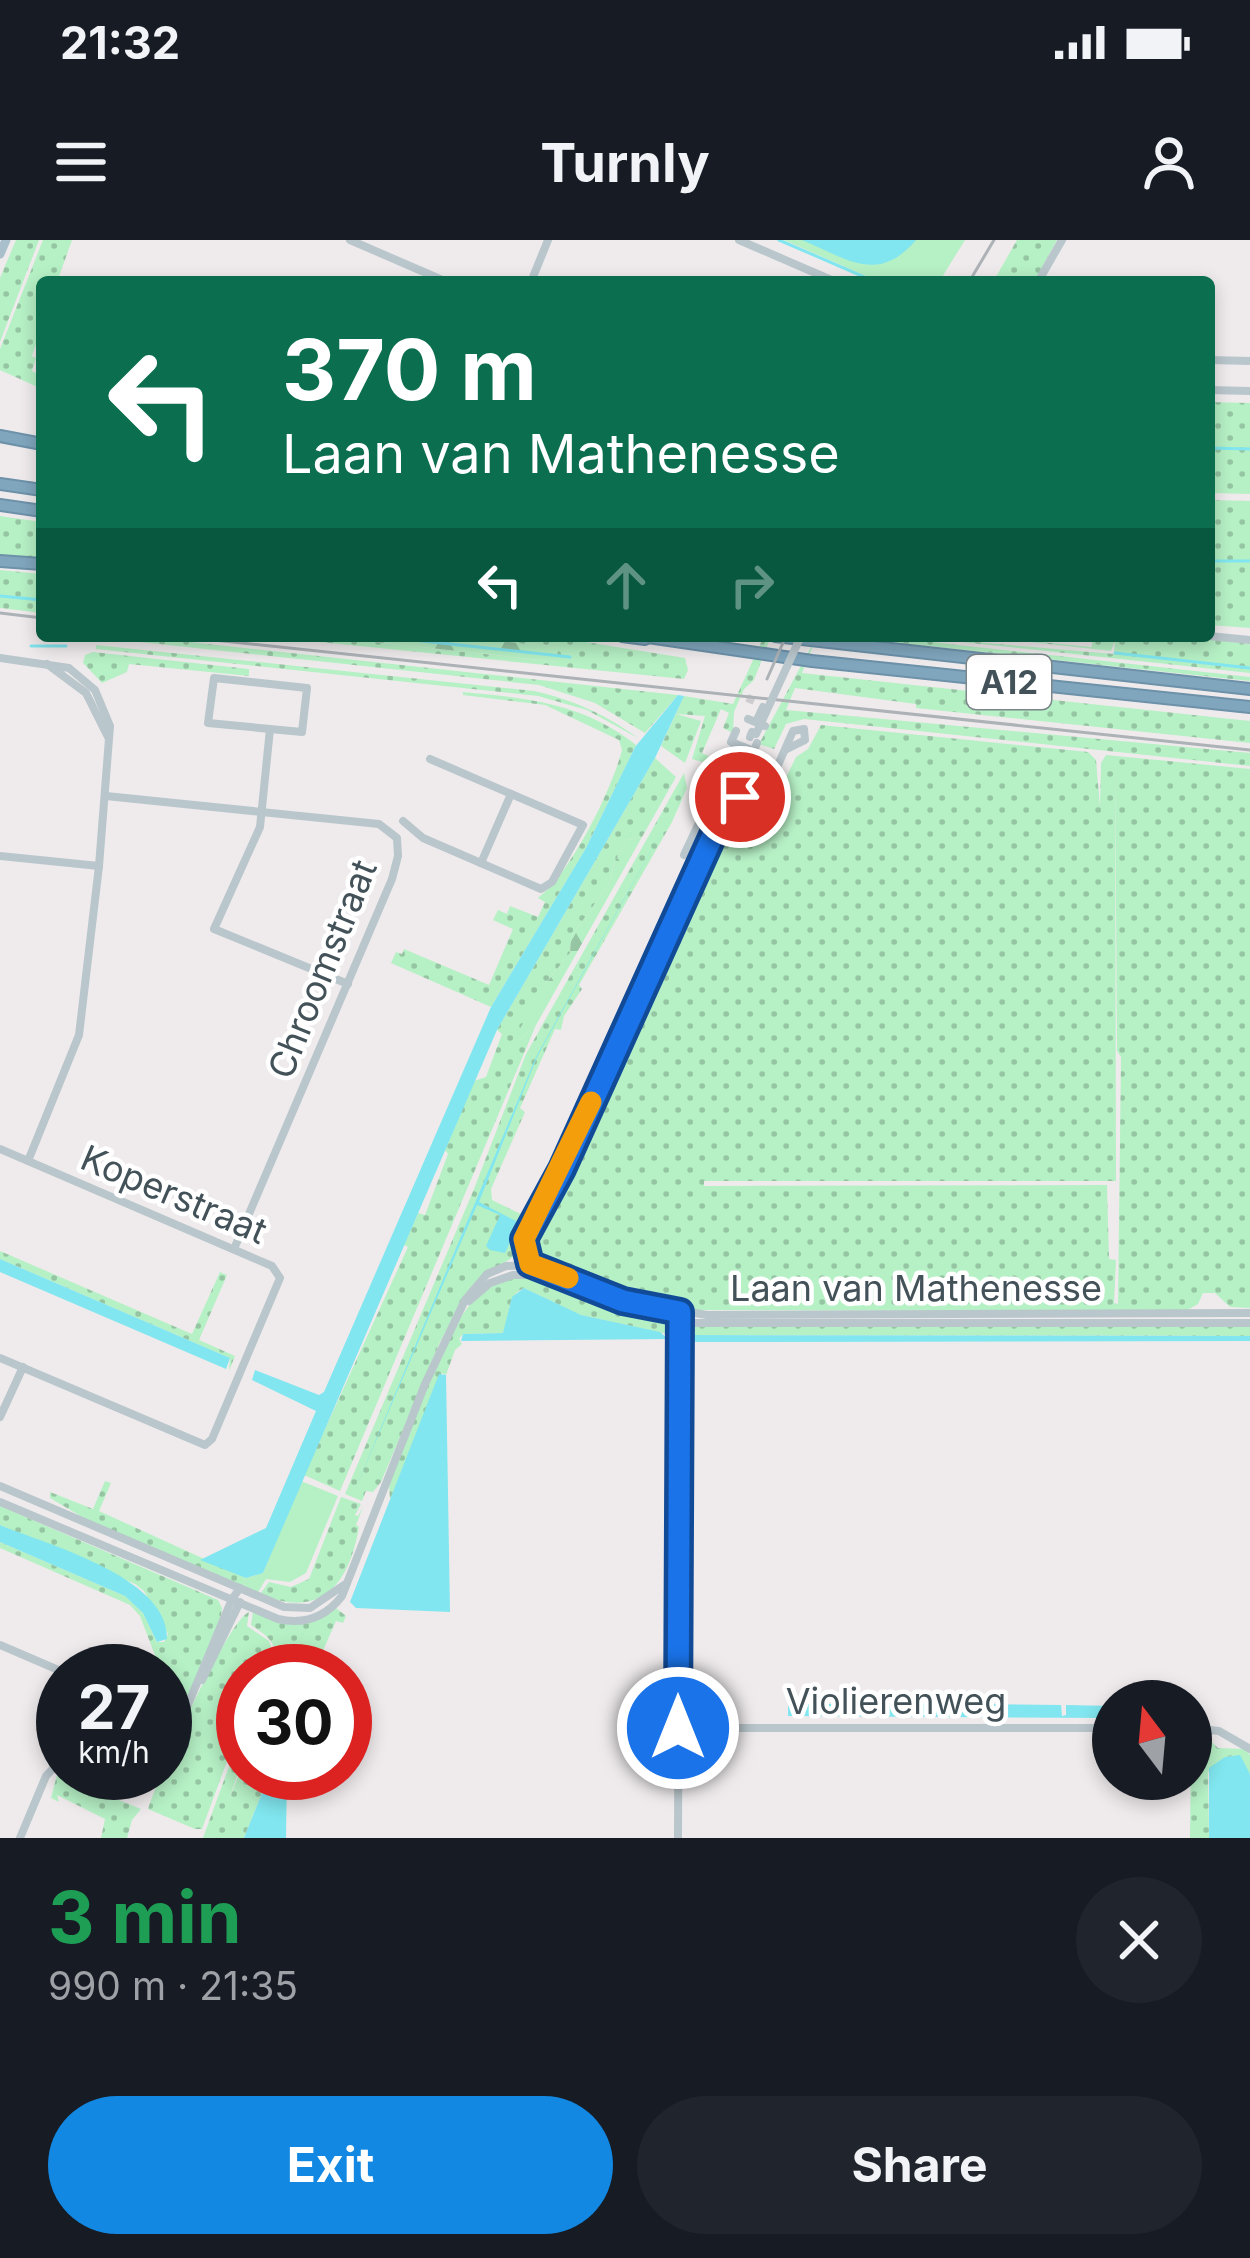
<!DOCTYPE html>
<html lang="en">
<head>
<meta charset="utf-8">
<style>
	:root { --surface:#171b24; --page:#20242c; --text:#f1f3f6; --muted:#9ea1a6; --accent:#1288e2 }
	body { margin:0; font-family:Inter,sans-serif; background:var(--page); color:var(--text); height:100vh; display:flex; flex-direction:column; font-size:45px; white-space:nowrap }
	* { box-sizing:border-box; margin:0 }
	p { font-size:39px; color:var(--muted) }
	.icon { flex:none; width:66px; height:66px; fill:none; stroke:currentColor; stroke-width:2; stroke-linecap:round; stroke-linejoin:round }
	.map { position:relative; height:1598px; overflow:hidden }
	.panel { display:flex; flex-direction:column; background:var(--surface); flex:1 }
	.panel>* { flex:none }
	.top-card { position:absolute; left:36px; top:36px; width:1179px; height:366px; border-radius:12px; box-shadow:0 6px 18px #0003; background:#0b6e4f; color:#fff; overflow:hidden }
	.needle { width:78px; rotate:344deg }
	.controls { position:absolute; left:1092px; top:1440px; display:grid; gap:24px }
	.controls a { display:grid; place-items:center; width:120px; height:120px; border-radius:50%; background:var(--surface); box-shadow:0 6px 18px #0003; font-size:60px }
	.speed { position:absolute; left:36px; top:1404px; display:flex; gap:24px; font-size:60px; font-weight:700; text-align:center }
	.speed>* { display:grid; place-content:center; width:156px; height:156px; border-radius:50%; background:var(--surface); box-shadow:0 6px 18px #0003; line-height:1 }
	.speed small { font-size:30px; font-weight:400 }
	.speed .limit { border:18px solid #d22; background:#fff; color:#111 }
	.pin { position:absolute; display:grid; place-items:center; width:102px; height:102px; color:#fff; margin:-51px; border:6px solid #fff; border-radius:50%; box-shadow:0 3px 12px #0007 }
	.me { position:absolute; width:132px; margin:-66px; rotate:0deg; stroke-linejoin:round; filter:drop-shadow(0 0 9px #0008) }
	.turn { display:flex; align-items:center; gap:42px; height:252px; padding:0 48px; font-size:54px }
	.turn .icon { width:156px; height:156px; stroke-width:2.5 }
	.turn b { display:block; font-size:84px; line-height:102px }
	.lanes { display:flex; align-items:center; height:114px; padding:0 48px; background:#0003; justify-content:center; gap:60px; direction:ltr }
	.lanes .off { opacity:.35 }
	.round { display:grid; place-items:center; flex:none; width:126px; height:126px; border-radius:63px; background:var(--page) }
	.summary { display:flex; align-items:center; justify-content:space-between; height:204px; padding:0 48px }
	h1 { font-size:72px; font-weight:700; line-height:90px; color:#1e9e55 }
	.button { display:flex; gap:24px; margin-top:auto; padding:24px 48px }
	.button a { flex:1; height:138px; border-radius:72px; background:var(--accent); color:#fff; font-size:48px; font-weight:700; line-height:138px; text-align:center }
	.button a+a { background:var(--page); color:var(--text) }
	.status { display:flex; justify-content:space-between; align-items:center; height:84px; padding:0 60px; background:var(--surface); direction:ltr }
	.status svg { height:33px; fill:currentColor }
	header { display:flex; justify-content:space-between; align-items:center; height:156px; padding:0 48px; background:var(--surface); font-size:54px; font-weight:700 }
	.map>svg:first-child { display:block }
	.grass { fill:url(#grass-dots); fill-rule:evenodd }
	.forest { fill:url(#forest-firs) }
	.green { fill:#b6f0c5 }
	.water { fill:#81e6ef }
	.lines { fill:none; stroke-linecap:round; stroke-linejoin:round }
	.stream { stroke:#81e6ef; stroke-width:3 }
	.minor-tunnel { stroke:#cdcccf; stroke-width:8; stroke-dasharray:8 4; stroke-linecap:butt }
	.highway-casing { stroke:#6c91a9; stroke-width:14 }
	.minor { stroke:#b9c6cc; stroke-width:8 }
	.major { stroke:#a9c0cc; stroke-width:9 }
	.highway { stroke:#80a6bd; stroke-width:10 }
	.tram { stroke:#adb2b7; stroke-width:3 }
	.rail { stroke:#adb2b7; stroke-width:3 }
	.minor-bridge { stroke:#b9c6cc; stroke-width:8 }
	.route-casing { stroke:#114b97; stroke-width:30 }
	.route { stroke:#1a73e8; stroke-width:21 }
	.slow { stroke:#f59e0b; stroke-width:21 }
	.labels { text-anchor:middle; dominant-baseline:central; stroke-width:9; stroke-linejoin:round; paint-order:stroke }
	.shield { fill:#fff; stroke:#7b868b; stroke-width:3 }
	.shield-label { font-size:33px; font-weight:bold; fill:#435259 }
	.street-label { font-size:36px; fill:#435259; stroke:#fff }
</style>
</head>
<body>
<div class="status"><b>21:32</b><svg viewBox="0 0 49 12"><path d="M0 12V9h3v3zM5 12V6h3v6zM10 12V3h3v9zM15 12V0h3v12zM26 1h20v11H26zM47 4h2v5h-2z"/></svg></div>
<header><svg class="icon" aria-label="menu" viewBox="0 0 24 24"><path d="M4 6h16M4 12h16M4 18h16"/></svg>Turnly<svg class="icon" aria-label="person" viewBox="0 0 24 24"><circle cx="12" cy="8" r="4"/><path d="M4 21q1-7 8-7t8 7"/></svg></header>
<div class="map">
<svg width="1250" height="1598" viewBox="0 0 1250 1598">
	<defs>
		<pattern id="grass-dots" width="8" height="8" patternUnits="userSpaceOnUse" patternTransform="scale(3)"><rect width="8" height="8" fill="#b6f0c5"/><path d="M2 2h.1M6 6h.1" fill="none" stroke="#96c5a3" stroke-width="1.8" stroke-linecap="round"/></pattern>
		<pattern id="forest-firs" width="22" height="20" patternUnits="userSpaceOnUse" patternTransform="scale(3)"><rect width="22" height="20" fill="#b6f0c5"/><path d="M5 1l3.5 6h-7zM16 11l3.5 6h-7z" fill="#96c5a3"/></pattern>
	</defs>
	<rect width="100%" height="100%" fill="#efebec"/>
	<g class="grass">
		<path d="M16 0H39L0 102V38Z"/>
		<path d="M43 0H72L57 42H42V86L32 116 36 118 32 131 42 136V149L0 130V109Z"/>
		<path d="M1017 0H1057L1034 42H993Z"/>
		<path d="M1209 162 1250 163V254L1209 253Z"/>
		<path d="M1209 260 1250 261V388L1209 385Z"/>
		<path d="M0 276 42 282V319L0 316Z"/>
		<path d="M0 330 42 334V373L0 368Z"/>
		<path d="M85 396H135L678 455 645 493 595 463 539 445Z"/>
		<path d="M260 396H320L557 422V408L461 396H549L685 418 688 430 684 439Z"/>
		<path d="M764 396H771L754 440 744 449 734 472 733 493 723 488 729 473 721 469 702 513 715 519 713 525 692 519 705 476 676 474 701 481 685 523 661 506 684 456 733 464Z"/>
		<path d="M817 396 802 433 1250 481V503L916 468V464L795 448 786 470 1250 513V526L804 479 786 484 774 509 759 504Z"/>
		<path d="M835 396H876L1250 437V441Z"/>
		<path d="M907 396 1114 414 1115 400 1111 411 978 396 1092 407V402C1138 386 1200 399 1250 404V433Z"/>
		<path d="M96 405 534 451C573 460 605 474 638 498L587 470 538 456 96 409Z"/>
		<path d="M93 412 249 429V436L129 424 127 432 102 443 83 423 85 415Z"/>
		<path d="M463 452C527 458 584 463 636 505L586 608 491 767 391 723 396 712 402 714 404 709 489 745 513 689 493 680 498 670 507 674 510 666 538 677 545 662 538 658C570 634 611 552 622 510L619 500 545 465 463 455Z"/>
		<path d="M821 485 1088 512 1096 520 1100 567 1101 523 1106 515 1250 529V1068L1230 1067 1215 1053H1203L1198 1064 1186 1071 693 1070C646 1063 555 1048 529 1006L535 982 563 937 685 662 709 617 713 618 729 580 726 578 738 562 758 565 776 558 796 517 808 509ZM1115 518 1117 811 1121 817 1118 1064 1114 1063 1116 1020 1109 1019 1107 945 704 946V941H1116Z"/>
		<path d="M655 518 676 537 642 597 627 600 614 623 609 644 571 697 570 713 546 743 517 802 536 785 340 1251 304 1235 408 1007 404 1005 418 973 425 975 448 914 445 910 474 841 486 837 502 794 497 790Z"/>
		<path d="M684 533 687 548 672 582 579 745 582 749 564 776 561 790 555 789 520 868 525 872 491 949 492 960 523 975 529 973 544 940 550 941 609 807 604 803 609 801 612 806 557 931 526 984 513 1017 474 1043 440 1102 381 1242 373 1252 366 1251 362 1261 345 1254 474 949 526 814Z"/>
		<path d="M0 1011 192 1094 220 1032 227 1035 199 1100 235 1116 229 1131 230 1118 0 1019Z"/>
		<path d="M514 1037H533L658 1080 669 1085 672 1095 580 1075 524 1048C505 1056 511 1077 503 1093L463 1094 459 1099 462 1104 455 1110 446 1135 442 1133 390 1260 389 1245C407 1199 445 1083 480 1054 489 1045 503 1042 514 1037Z"/>
		<path d="M699 1085H1250V1096L687 1095 688 1088Z"/>
		<path d="M105 1241 111 1243 99 1271 246 1338 244 1348 89 1281 50 1258V1252L93 1269Z"/>
		<path d="M341 1257 361 1264 355 1275 358 1276 363 1267 356 1285 359 1287C349 1345 321 1380 260 1354L269 1342 291 1347 309 1339Z"/>
		<path d="M0 1266 218 1360 222 1368 220 1382 165 1509V1431H161L140 1376 130 1365 0 1308V1302L125 1356 143 1373 157 1402H164L168 1394 144 1351 135 1344 0 1285Z"/>
		<path d="M336 1368 346 1376 343 1383 336 1381 314 1431H285L287 1425 283 1431H271C282 1407 271 1398 251 1385L253 1371C283 1384 308 1391 336 1368Z"/>
		<path d="M249 1372 247 1386 269 1401 273 1412 267 1431H243V1478L202 1589H195L148 1569C157 1539 227 1381 249 1372Z"/>
		<path d="M243 1488V1519L228 1562 243 1524V1533H270L244 1598H203Z"/>
		<path d="M1191 1492 1205 1495 1218 1508 1245 1509 1250 1515V1534L1239 1516 1225 1517 1208 1532 1209 1598H1190Z"/>
		<path d="M57 1535 141 1569 132 1580 127 1598H101L105 1579 57 1555 59 1562 51 1558Z"/>
	</g>
	<g class="forest">
		<path d="M320 396H461L558 408 557 422Z"/>
		<path d="M642 597 536 785 516 803 514 799 546 743 570 713 571 697 609 644 614 623 627 600Z"/>
	</g>
	<g class="green">
		<path d="M784 0H965L939 42H880Z"/>
		<path d="M301 1241 338 1256 306 1333 290 1342 266 1339 257 1354 244 1348 246 1338 263 1333Z"/>
	</g>
	<g class="water">
		<path d="M802 0H916C878 44 849 20 802 0Z"/>
		<path d="M678 455 684 456 655 518 497 790 263 1333 246 1338 200 1320 266 1288 316 1171 252 1140 255 1130 319 1155 324 1152 491 767 586 608 635 507Z"/>
		<path d="M674 569 537 817 479 962 516 981 518 985 505 1013 490 1010 486 1006 500 975 477 965 354 1252 536 817Z"/>
		<path d="M0 1019 230 1118 226 1129 0 1032Z"/>
		<path d="M524 1048 581 1075 660 1092 668 1099 461 1101 463 1094 503 1093 512 1057Z"/>
		<path d="M687 1095 1250 1096V1101L696 1102 686 1099Z"/>
		<path d="M439 1134 446 1135 450 1372 356 1368 350 1362Z"/>
		<path d="M0 1285C48 1305 169 1337 167 1399L157 1402 143 1373 125 1356 0 1302Z"/>
		<path d="M788 1464H969L971 1476 973 1464 1061 1465 1062 1476 1066 1475V1465L1113 1466V1478L788 1476Z"/>
		<path d="M1240 1515 1250 1534V1598H1209V1528L1225 1517Z"/>
		<path d="M270 1533H287L286 1598H244Z"/>
	</g>
	<g class="lines">
		<g class="stream">
			<path d="M779 0 876 42"/>
			<path d="M802 38 812 42"/>
			<path d="M1209 208 1250 209"/>
			<path d="M1209 321H1250"/>
			<path d="M0 356 42 360"/>
			<path d="M376 396 570 417"/>
			<path d="M31 406H66"/>
			<path d="M1115 413 1250 428"/>
		</g>
		<path class="minor-tunnel" d="M749 463 753 454"/>
		<g class="highway-casing">
			<g id="highway">
				<path d="M0 196 42 204"/>
				<path d="M0 244 42 250"/>
				<path d="M0 265 42 271"/>
				<path d="M0 321 42 324"/>
				<path d="M622 396 645 399"/>
				<path d="M641 396 812 421 1250 467"/>
				<path d="M775 396 1250 449"/>
			</g>
		</g>
		<g class="minor">
			<path d="M350 0 447 42"/>
			<path d="M739 0 836 42"/>
			<path d="M531 42 548 0"/>
			<path d="M1038 42 1062 0"/>
			<path d="M1209 120 1250 121"/>
			<path d="M1209 150 1250 151"/>
			<path d="M1209 396 1250 400"/>
			<path d="M0 418 69 428 95 450 110 486 99 626 79 795 28 921"/>
			<path d="M47 424 86 453 108 497"/>
			<path d="M214 438 307 448 302 492 208 483Z"/>
			<path d="M748 479 765 486"/>
			<path d="M756 482 763 467"/>
			<path d="M270 489 260 587 214 689 348 744"/>
			<path d="M736 491 731 502 754 511 757 503"/>
			<path d="M106 556 379 584 397 598 398 616 392 639 234 1009"/>
			<path d="M403 581 423 598 541 649 552 642 583 585 430 519"/>
			<path d="M684 615 736 504"/>
			<path d="M0 616 99 626"/>
			<path d="M481 623 511 554"/>
			<path d="M0 909 272 1026 280 1038 212 1199 205 1205 0 1118"/>
			<path d="M521 1028 518 1018 527 989 562 929 728 563 736 556 752 561 764 557 793 491 804 489 805 500 787 509"/>
			<path d="M469 1061 490 1043 513 1035H534L620 1069 690 1083H1250"/>
			<path d="M0 1177 23 1127"/>
			<path d="M0 1246 284 1367 310 1368 344 1345"/>
			<path d="M0 1262 278 1379C304 1385 325 1378 342 1356L425 1144 465 1060 487 1034 506 1026 536 1025 623 1061 707 1075 1250 1073"/>
			<path d="M0 1405 63 1432"/>
			<path d="M202 1440 240 1362"/>
			<path d="M678 1488H1113"/>
			<path d="M1191 1488 1219 1491 1250 1509"/>
			<path d="M62 1519 63 1501"/>
			<path d="M165 1520 232 1359 240 1348"/>
			<path d="M90 1533C115 1544 141 1562 159 1533"/>
			<path d="M20 1598 46 1536 62 1519"/>
			<path d="M678 1598 680 1078"/>
		</g>
		<path class="major" d="M0 14 6 0"/>
		<use href="#highway" class="highway"/>
		<g class="tram">
			<path d="M969 42 994 0"/>
			<path d="M767 439 786 396"/>
		</g>
		<g class="rail">
			<path d="M0 373 42 378"/>
			<path d="M176 396 1250 510"/>
		</g>
		<path class="minor-bridge" d="M750 497 752 492 756 494 801 396"/>
	</g>
	<g class="lines">
		<g class="route-casing">
			<path id="route" d="M678 1488 680 1072 623 1061 530 1024 524 999 562 929 728 562 740 557"/>
		</g>
		<use href="#route" class="route"/>
		<path class="slow" d="M568 1038 530 1024 524 999 591 862"/>
	</g>
	<g class="labels">
		<rect class="shield" x="967" y="415" width="84" height="54" rx="9"/>
		<g class="shield-label">
			<text x="1009" y="442">A12</text>
		</g>
		<g class="street-label">
			<text transform="translate(322 729) rotate(-68)">Chroomstraat</text>
			<text transform="translate(174 954) rotate(23)">Koperstraat</text>
			<text x="916" y="1048">Laan van Mathenesse</text>
			<text x="896" y="1461">Violierenweg</text>
		</g>
	</g>
</svg>
<div class="controls">
<a><svg class="needle" viewBox="-14 -14 28 28"><path d="M0-13l5 13h-10z" fill="#e53935"/><path d="M0 13l5-13h-10z" fill="#9ea1a6"/></svg></a>
</div>
<div class="speed"><div>27<small>km/h</small></div><div class="limit">30</div></div>
<div class="pin" style="left:740px;top:557px;background:#d93025"><svg class="icon" aria-label="arrive" viewBox="0 0 24 24"><path d="M6 21V4h12l-3 4 3 4H6"/></svg></div>
<svg class="me" style="left:678px;top:1488px" viewBox="-20 -20 40 40"><circle r="17" fill="#1a73e8" stroke="#fff" stroke-width="3"/><path d="M0-11L8 9 0 5-8 9z" fill="#fff"/></svg>
<div class="top-card">
<div class="turn"><svg class="icon" aria-label="left" viewBox="0 0 24 24"><path d="M17 20v-9H6M10 6l-5 5 5 5"/></svg><div><b>370 m</b>Laan van Mathenesse</div></div>
<div class="lanes"><svg class="icon" aria-label="left" viewBox="0 0 24 24"><path d="M17 20v-9H6M10 6l-5 5 5 5"/></svg><svg class="icon off" aria-label="ahead" viewBox="0 0 24 24"><path d="M12 20V5M6 11l6-6 6 6"/></svg><svg class="icon off" aria-label="right" viewBox="0 0 24 24"><path d="M7 20v-9h11M14 6l5 5-5 5"/></svg></div>
</div>
</div>
<section class="panel">
<div class="summary"><div><h1>3 min</h1><p>990 m · 21:35</p></div><a class="round"><svg class="icon" aria-label="close" viewBox="0 0 24 24"><path d="M6 6l12 12M18 6L6 18"/></svg></a></div>
<div class="button"><a>Exit</a><a>Share</a></div>
</section>
</body>
</html>
